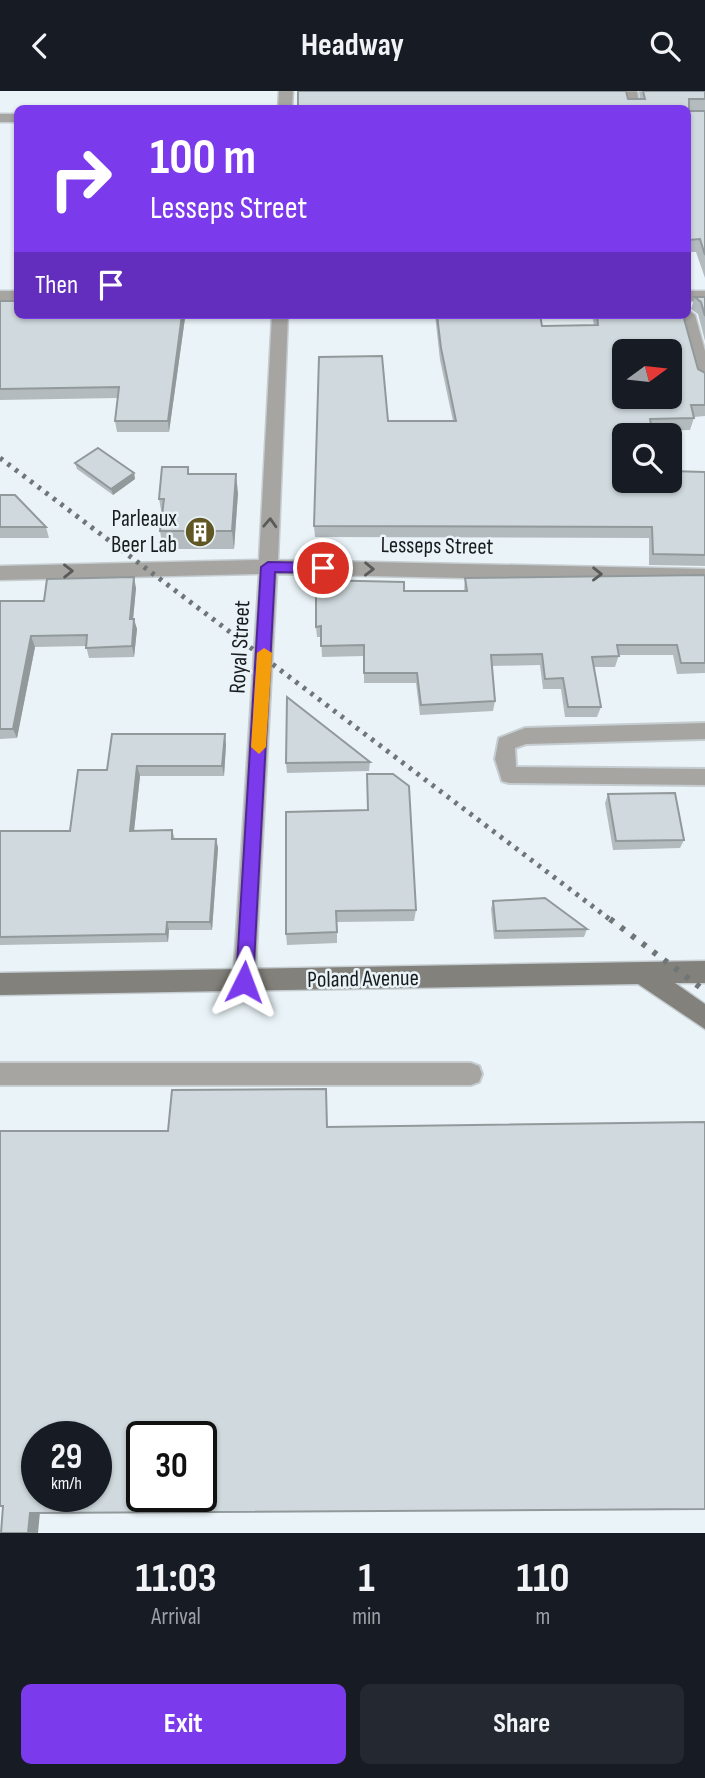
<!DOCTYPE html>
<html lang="en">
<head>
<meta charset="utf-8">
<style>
	:root { --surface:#171b24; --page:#242831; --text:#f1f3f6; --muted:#9ea1a6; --accent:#7c3aed }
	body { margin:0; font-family:"Sofia Sans Condensed",sans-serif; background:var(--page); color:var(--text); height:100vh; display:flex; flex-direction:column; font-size:26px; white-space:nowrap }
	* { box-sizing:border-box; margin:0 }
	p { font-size:23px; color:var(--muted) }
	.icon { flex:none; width:38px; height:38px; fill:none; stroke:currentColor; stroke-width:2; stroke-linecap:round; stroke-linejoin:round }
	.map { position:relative; height:1442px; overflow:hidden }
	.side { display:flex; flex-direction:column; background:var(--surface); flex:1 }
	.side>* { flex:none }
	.banner { position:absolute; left:14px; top:14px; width:677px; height:214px; border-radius:10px; box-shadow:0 2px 5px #0004; background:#7c3aed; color:#fff; overflow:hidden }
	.needle { width:46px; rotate:75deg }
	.tools { position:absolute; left:612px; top:248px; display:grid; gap:14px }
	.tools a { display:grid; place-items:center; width:70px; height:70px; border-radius:10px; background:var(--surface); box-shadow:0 2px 5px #0004; font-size:35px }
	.speed { position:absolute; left:21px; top:1330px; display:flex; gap:14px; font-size:35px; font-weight:700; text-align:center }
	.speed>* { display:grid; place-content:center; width:91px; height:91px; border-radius:50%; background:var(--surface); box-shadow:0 2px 5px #0004; line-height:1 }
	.speed small { font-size:18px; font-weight:400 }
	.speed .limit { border:4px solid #111; border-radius:10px; background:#fff; color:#111 }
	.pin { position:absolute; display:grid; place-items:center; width:60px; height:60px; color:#fff; margin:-30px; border:4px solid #fff; border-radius:50%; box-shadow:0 2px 7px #0007 }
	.me { position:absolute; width:77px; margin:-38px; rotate:3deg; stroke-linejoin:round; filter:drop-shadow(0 0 5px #0008) }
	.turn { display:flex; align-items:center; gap:24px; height:147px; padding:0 21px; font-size:32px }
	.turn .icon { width:91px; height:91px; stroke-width:2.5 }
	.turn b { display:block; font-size:49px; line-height:60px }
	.then { display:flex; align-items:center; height:66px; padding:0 21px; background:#0003; gap:14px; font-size:26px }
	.eta { display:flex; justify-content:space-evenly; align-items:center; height:119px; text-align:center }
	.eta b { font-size:42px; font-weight:700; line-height:49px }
	.primary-button { display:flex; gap:14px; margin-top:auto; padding:14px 21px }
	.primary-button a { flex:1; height:80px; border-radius:10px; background:var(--accent); color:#fff; font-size:28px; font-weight:700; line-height:80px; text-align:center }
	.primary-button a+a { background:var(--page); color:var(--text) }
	header { display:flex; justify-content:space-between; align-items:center; height:91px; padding:0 21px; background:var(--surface); font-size:32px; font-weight:700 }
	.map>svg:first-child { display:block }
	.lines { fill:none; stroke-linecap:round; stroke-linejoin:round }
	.lane-casing { stroke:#c5cdd1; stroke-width:4 }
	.street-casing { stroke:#c5cdd1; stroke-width:3 }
	.secondary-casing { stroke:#c5cdd1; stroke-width:3 }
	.lane { fill:#a6a5a2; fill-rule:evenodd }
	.street { fill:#a6a5a2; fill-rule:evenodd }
	.secondary { fill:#82817b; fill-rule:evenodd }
	.rail-far1 { stroke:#707678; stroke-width:5; stroke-dasharray:3.5 6; stroke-linecap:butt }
	.rail { stroke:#707678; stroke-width:6; stroke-dasharray:4.5 9; stroke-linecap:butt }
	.wall { fill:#b3bbbf }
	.shaded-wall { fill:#92999b }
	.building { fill:#d0dade; stroke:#92999b; stroke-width:2; fill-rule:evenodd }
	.oneway { stroke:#595a5a }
	.route { fill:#7c3aed; stroke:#51269a; stroke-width:2 }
	.slow { fill:#f59e0b }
	.labels { text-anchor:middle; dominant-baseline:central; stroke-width:5; stroke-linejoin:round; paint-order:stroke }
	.poi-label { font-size:23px; fill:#1a1d1f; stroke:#eaf4f8; text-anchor:end }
	.street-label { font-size:23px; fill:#1a1d1f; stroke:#eaf4f8 }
</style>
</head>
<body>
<header><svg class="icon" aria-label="back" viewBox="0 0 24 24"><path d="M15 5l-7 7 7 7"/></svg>Headway<svg class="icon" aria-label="search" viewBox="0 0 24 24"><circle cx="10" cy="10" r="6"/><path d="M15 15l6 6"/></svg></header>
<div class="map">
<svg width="705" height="1442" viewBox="0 0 705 1442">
	<rect width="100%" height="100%" fill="#eaf4f8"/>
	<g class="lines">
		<g class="lane-casing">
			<g id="lane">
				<path d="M705 632V648L526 653 515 657 516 676 705 678V694L509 692 502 690 495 668 499 647 525 637Z"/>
				<path d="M0 972H471L479 975 482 983 479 991 471 994H0Z"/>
			</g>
		</g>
		<g class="street-casing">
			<g id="street">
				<path d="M279 0H293L292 18H278Z"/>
				<path d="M623 0H637L640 18H627Z"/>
				<rect x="0" y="23" width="18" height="8"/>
				<rect x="0" y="200" width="18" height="10"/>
				<rect x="688" y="200" width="17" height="10"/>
				<path d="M688 219 695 224 705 260V294L697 289 679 224H688Z"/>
				<path d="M272 224H288L278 469 705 478V492L277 483 255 891 252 899 244 902 236 899 233 891 259 483 0 489V475L259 469Z"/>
			</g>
		</g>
		<g class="secondary-casing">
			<path id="secondary" d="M705 870V892H675L705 913V938L638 893 0 904V882Z"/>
		</g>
		<use href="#lane" class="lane"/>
		<use href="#street" class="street"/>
		<use href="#secondary" class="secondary"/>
		<path class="rail-far1" d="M0 367 612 830"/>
		<path class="rail" d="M610 828 705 900"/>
	</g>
	<g class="wall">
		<path d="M639 0H705V187L696 161H688V18L628 8H640Z"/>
		<path d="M695 206H705V250L698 223 691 218Z"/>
		<path d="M0 210 18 224H184L185 227 169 341H117L115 330 118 307 0 309Z"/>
		<path d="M435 224H540L542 235 594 234 592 224H683L698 278 705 282V325L694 326V327L690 339 652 340 625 390 705 381V475L649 474V447L315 446 314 435 388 330H453L440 269Z"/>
		<path d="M75 372 134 382 135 388 113 404 77 378Z"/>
		<path d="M188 376 189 383 238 402 234 458H163L160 440 162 424 159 408Z"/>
		<path d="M0 404 46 436 49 447H0Z"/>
		<path d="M705 484V582L677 583 673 564H619L615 576H594L601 616 597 626H565L561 598H543L540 574 491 575 495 610 493 620 420 624 416 592H364V565L322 566 321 546H317L316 536 404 500H464L465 487Z"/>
		<path d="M136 497 133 528 137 538 134 566 89 567 86 555 35 556 17 647 0 648V510H44Z"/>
		<path d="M226 653 224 685H140L134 740 172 739 175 748H216L218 757 212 839H169L168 851 0 854V740H70L107 679Z"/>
		<path d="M370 671 369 680 287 682 286 672Z"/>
		<path d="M367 683 416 819 414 830 337 831V852L287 854 286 843 367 720Z"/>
		<path d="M608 703 684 749 680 757 613 759 605 712Z"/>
		<path d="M493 810 587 838 584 846 494 848 491 818Z"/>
	</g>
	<g class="shaded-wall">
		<path d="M182 224H184L185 227 169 341 168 330Z"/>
		<path d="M134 382 135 388 113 404 111 398Z"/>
		<path d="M236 383 238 402 234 458 232 440Z"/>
		<path d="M134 486 136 497 132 539 130 528Z"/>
		<path d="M134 528 137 538 134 566 132 555Z"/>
		<path d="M31 545 35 556 17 647 13 638Z"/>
		<path d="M225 643 226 653 224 685 222 675Z"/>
		<path d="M137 675 140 685 133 749 130 740Z"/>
		<path d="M216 748 218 757 212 839 210 831Z"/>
		<path d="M167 831 169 839 168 851 166 843Z"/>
		<path d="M40 1421 38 1442H28L30 1422Z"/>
	</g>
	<g class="building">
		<path d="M298 0H626L628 8H645L643 0H705V8H689V20H705V164L700 148 688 149V18H298Z"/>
		<path d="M695 206H705V225L701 211Z"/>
		<path d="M0 210H18V224H182L168 330H115L119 296 0 298Z"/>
		<path d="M437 224H540L542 235 598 234 597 224H683L698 278 705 282V314H691L694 327 650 328 653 345H625V390H670V380L705 381V464L653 463 652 436 314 435 319 266 382 265 388 330H456L441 257ZM625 261H670V306H625Z"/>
		<path d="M98 357 134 382 111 398 75 372Z"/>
		<path d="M162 376H188V383H236L232 440H160L164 408H159Z"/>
		<path d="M0 404H15L46 436H0Z"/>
		<path d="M705 484V572H681L677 554H617L619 565 592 566 601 616H568L563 587 545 588 542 563 491 564 495 610 421 614 417 582H364V554L321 555V535L316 536V489L404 491V500H467L465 487Z"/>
		<path d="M134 486 130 528H134L132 555 86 557 87 544 31 545 13 638H0V510H44L47 488Z"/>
		<path d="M287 606 370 671 286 672Z"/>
		<path d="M112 643H225L222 675H137L130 740 172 739V748H216L210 831H167L166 843 0 846V740H70L78 679H107Z"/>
		<path d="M367 683H393L409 695 416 819 336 820 337 841 286 843V721L368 719Z"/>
		<path d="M675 702 684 749 616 750 608 703Z"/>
		<path d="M545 807 587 838 496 840 493 810Z"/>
		<path d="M326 998 327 1036 705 1031V1418L30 1422 28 1442H1L3 1415H0V1040H168L172 999ZM37 1346H96V1405H37ZM142 1346H201V1405H142Z"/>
	</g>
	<defs><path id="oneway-chevron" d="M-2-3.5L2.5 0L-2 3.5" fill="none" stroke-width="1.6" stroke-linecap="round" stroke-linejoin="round" transform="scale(1.75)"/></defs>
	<g class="oneway">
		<use href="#oneway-chevron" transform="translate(270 432) rotate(-87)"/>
		<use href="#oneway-chevron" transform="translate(369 478) rotate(1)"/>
		<use href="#oneway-chevron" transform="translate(68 480) rotate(-1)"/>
		<use href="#oneway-chevron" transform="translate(597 483) rotate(1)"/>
	</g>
	<path class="route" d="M268 471 323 472 329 477 323 482 275 481 253 891 251 897 244 899 238 897 236 891 261 476Z"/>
	<path class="slow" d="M264 557 272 562 266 656 259 663 251 656 257 562Z"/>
	<defs>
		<g id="building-disc" transform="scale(1.575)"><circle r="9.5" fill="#615724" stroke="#eaf4f8"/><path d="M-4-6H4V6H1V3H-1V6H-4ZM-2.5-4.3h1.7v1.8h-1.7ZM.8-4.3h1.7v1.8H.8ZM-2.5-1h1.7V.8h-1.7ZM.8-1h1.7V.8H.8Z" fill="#fff"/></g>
	</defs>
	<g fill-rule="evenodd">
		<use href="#building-disc" x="200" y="441"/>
	</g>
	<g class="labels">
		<g class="poi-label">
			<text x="177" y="428">Parleaux<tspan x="177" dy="26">Beer Lab</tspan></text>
		</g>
		<g class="street-label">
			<text transform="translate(437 455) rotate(1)">Lesseps Street</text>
			<text transform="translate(240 556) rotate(-87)">Royal Street</text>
			<text transform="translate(363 888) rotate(-1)">Poland Avenue</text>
		</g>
	</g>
</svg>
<div class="tools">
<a><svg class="needle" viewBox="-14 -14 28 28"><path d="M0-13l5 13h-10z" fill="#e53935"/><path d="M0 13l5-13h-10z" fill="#9ea1a6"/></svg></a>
<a><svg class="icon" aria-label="search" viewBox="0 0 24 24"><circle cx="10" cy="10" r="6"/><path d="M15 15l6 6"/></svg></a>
</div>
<div class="speed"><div>29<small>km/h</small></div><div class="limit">30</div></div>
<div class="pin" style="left:323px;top:477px;background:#d93025"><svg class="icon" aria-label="arrive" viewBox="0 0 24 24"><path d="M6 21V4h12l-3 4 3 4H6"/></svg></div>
<svg class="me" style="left:244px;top:891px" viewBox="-20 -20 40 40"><path d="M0-17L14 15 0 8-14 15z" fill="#7c3aed" stroke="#fff" stroke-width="4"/></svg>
<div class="banner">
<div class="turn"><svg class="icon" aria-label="right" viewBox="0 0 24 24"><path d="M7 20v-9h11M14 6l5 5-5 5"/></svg><div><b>100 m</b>Lesseps Street</div></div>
<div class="then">Then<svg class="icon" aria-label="arrive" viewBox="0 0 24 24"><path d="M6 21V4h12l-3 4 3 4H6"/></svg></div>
</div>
</div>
<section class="side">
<div class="eta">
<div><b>11:03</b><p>Arrival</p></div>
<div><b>1</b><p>min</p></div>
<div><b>110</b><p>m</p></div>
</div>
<div class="primary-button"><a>Exit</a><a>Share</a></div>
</section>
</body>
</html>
